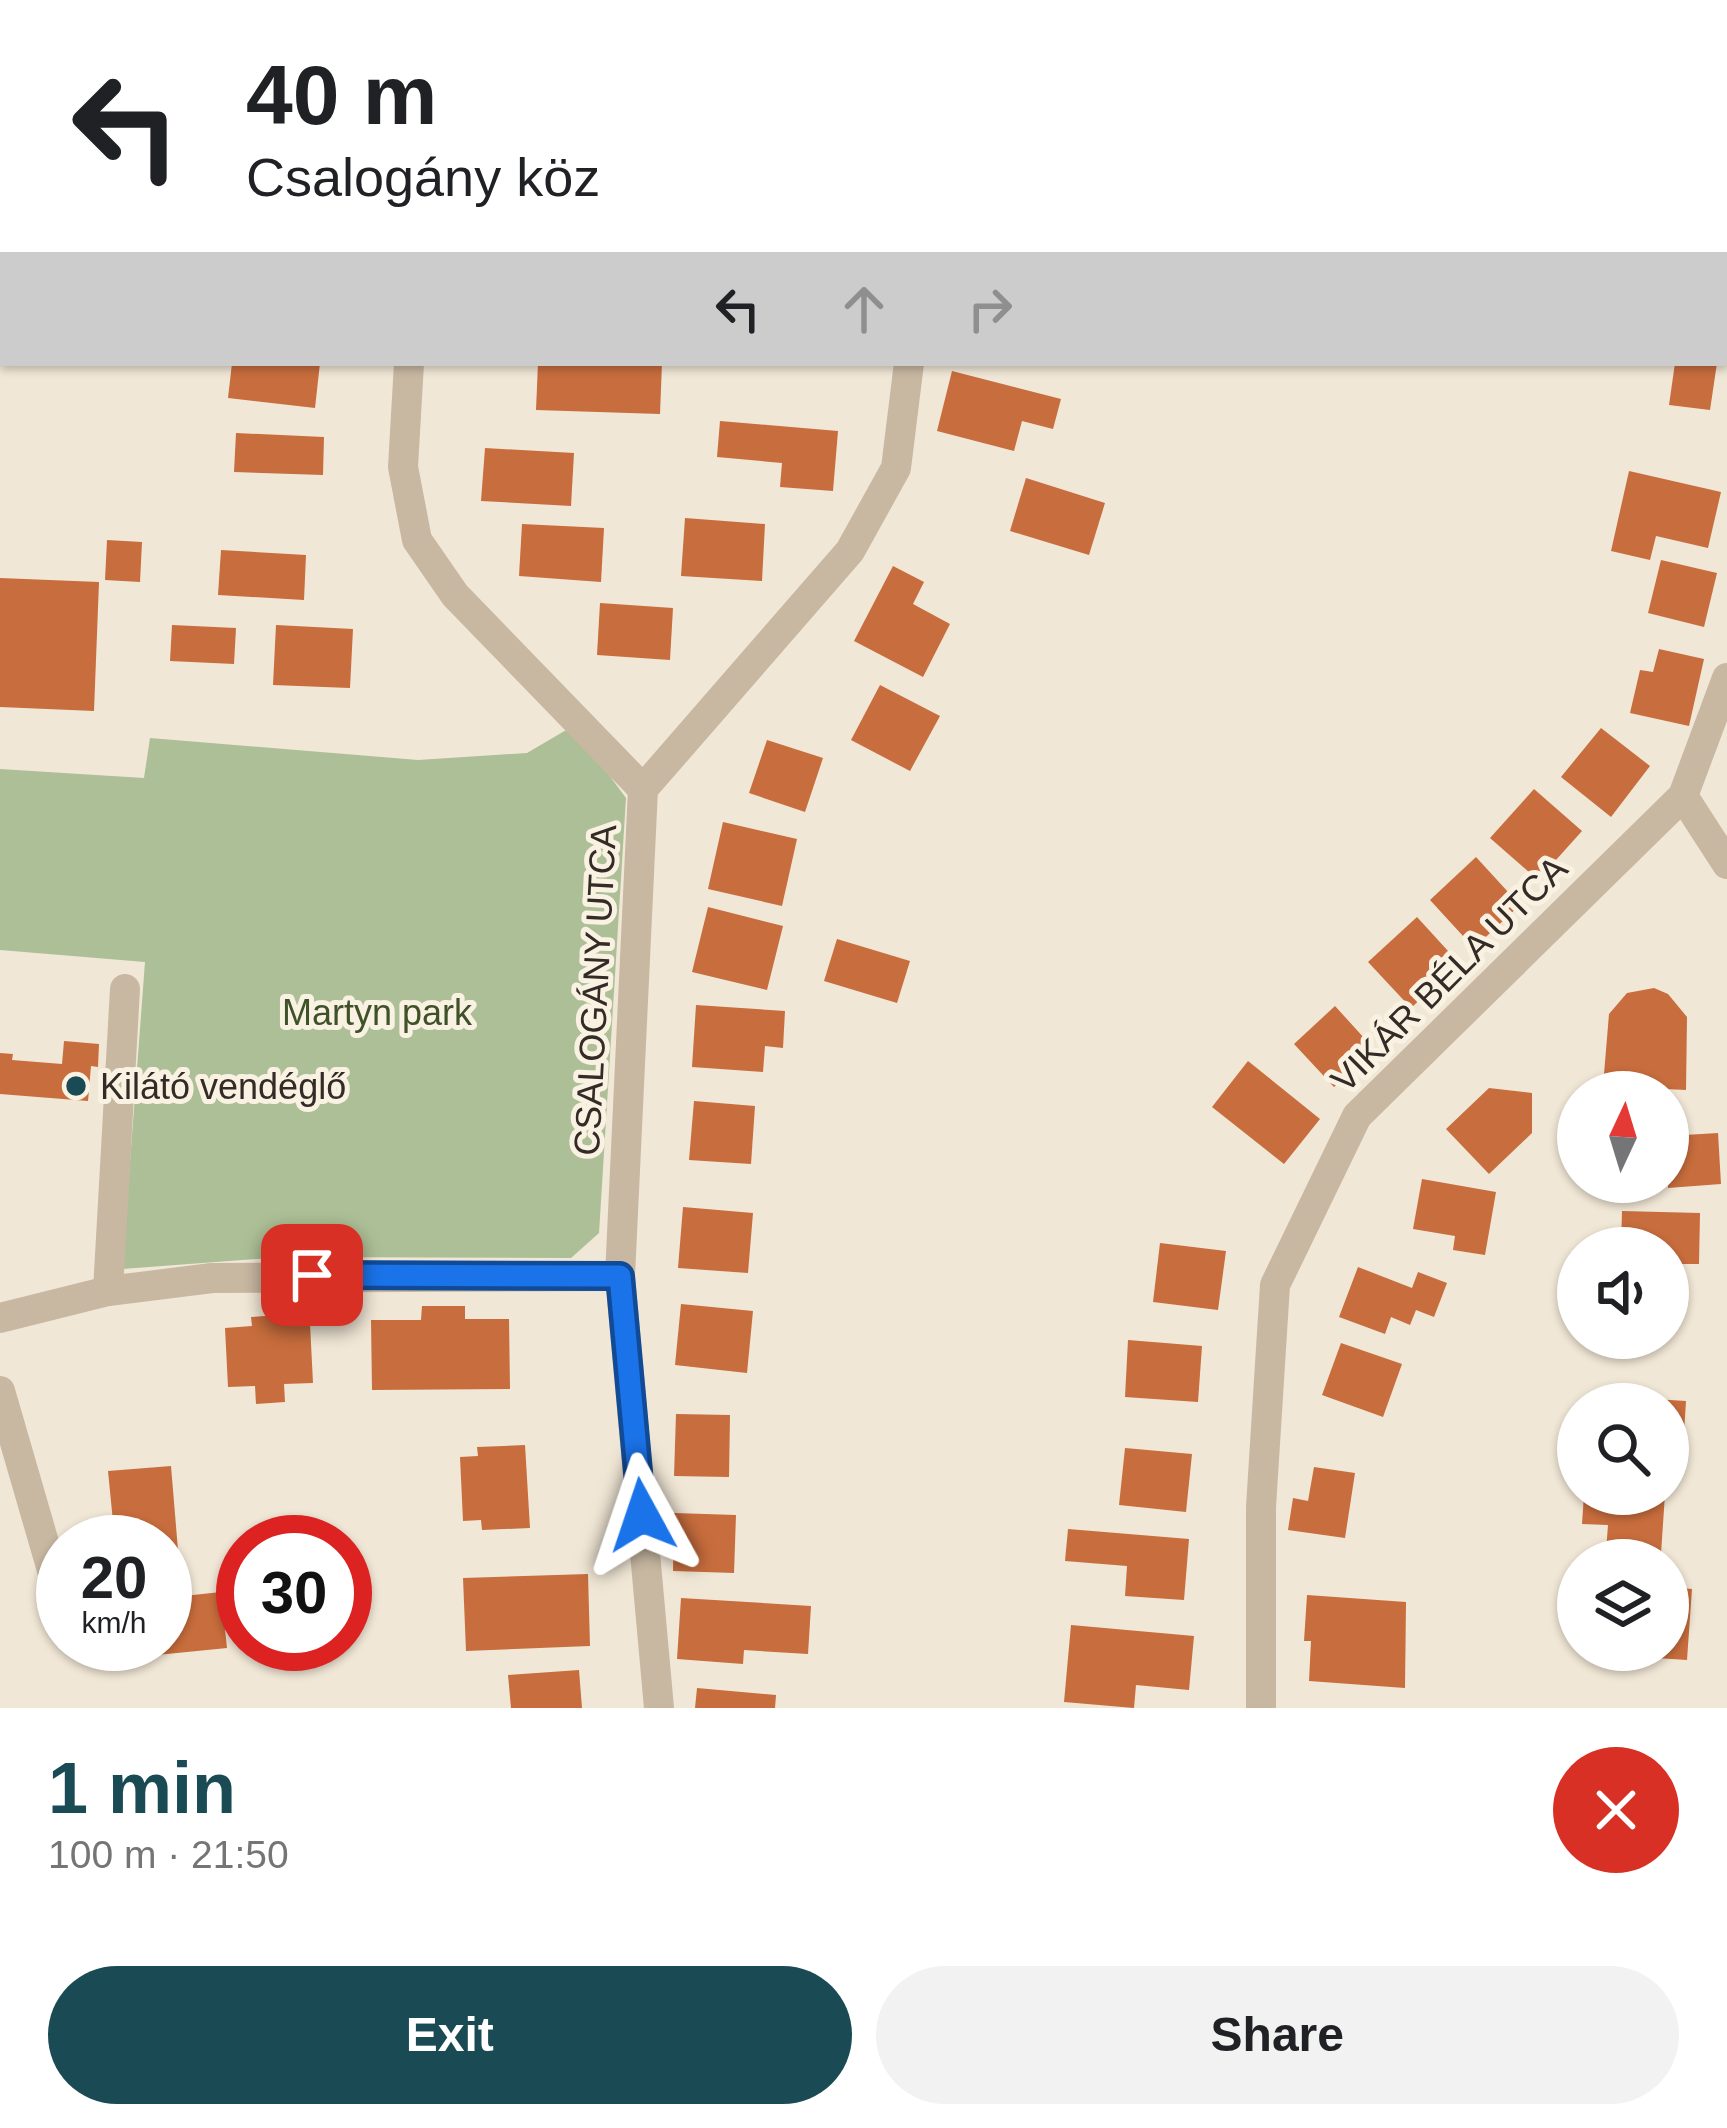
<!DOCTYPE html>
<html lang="en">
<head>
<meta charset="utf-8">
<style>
	:root { --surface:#fff; --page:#f2f2f2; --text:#202124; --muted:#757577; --accent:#1a4b55 }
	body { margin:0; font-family:Helvetica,sans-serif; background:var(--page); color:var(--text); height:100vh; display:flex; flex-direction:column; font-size:45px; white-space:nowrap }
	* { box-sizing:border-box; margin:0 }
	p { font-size:39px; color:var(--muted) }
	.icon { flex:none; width:66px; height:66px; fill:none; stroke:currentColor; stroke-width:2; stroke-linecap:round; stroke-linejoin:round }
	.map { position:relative; height:1708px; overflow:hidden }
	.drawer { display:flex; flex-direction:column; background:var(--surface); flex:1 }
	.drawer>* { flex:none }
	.guide { position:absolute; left:0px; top:0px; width:1728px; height:366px; box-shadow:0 3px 9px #0004; background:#fff; color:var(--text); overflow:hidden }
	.needle { width:78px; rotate:4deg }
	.tools { position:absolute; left:1557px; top:1071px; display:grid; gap:24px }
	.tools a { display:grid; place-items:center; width:132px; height:132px; border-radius:50%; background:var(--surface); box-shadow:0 3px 9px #0004; font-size:60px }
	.speed { position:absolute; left:36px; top:1515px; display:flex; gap:24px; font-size:60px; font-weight:700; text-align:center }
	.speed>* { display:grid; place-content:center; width:156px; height:156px; border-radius:50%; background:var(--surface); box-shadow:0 3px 9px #0004; line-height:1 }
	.speed small { font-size:30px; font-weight:400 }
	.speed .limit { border:18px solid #d22; background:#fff; color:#111 }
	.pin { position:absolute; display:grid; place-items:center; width:102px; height:102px; color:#fff; margin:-51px; border-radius:24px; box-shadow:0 6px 18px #0006 }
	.me { position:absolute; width:132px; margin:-66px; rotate:355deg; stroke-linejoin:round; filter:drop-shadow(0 0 9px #0008) }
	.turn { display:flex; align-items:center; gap:42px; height:252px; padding:0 48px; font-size:54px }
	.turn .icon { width:156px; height:156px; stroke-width:2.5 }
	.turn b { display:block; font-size:84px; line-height:102px }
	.lanes { display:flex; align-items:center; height:114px; padding:0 48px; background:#0003; justify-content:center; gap:60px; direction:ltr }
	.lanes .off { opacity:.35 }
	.round { display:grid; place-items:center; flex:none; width:126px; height:126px; border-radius:63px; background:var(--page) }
	.headline { display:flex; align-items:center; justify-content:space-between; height:204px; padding:0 48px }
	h1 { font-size:72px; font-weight:700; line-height:90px; color:var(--accent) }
	.primary-button { display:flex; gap:24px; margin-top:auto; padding:24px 48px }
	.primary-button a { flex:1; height:138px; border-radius:72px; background:var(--accent); color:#fff; font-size:48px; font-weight:700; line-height:138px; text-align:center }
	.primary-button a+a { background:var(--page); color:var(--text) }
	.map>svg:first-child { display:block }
	.green { fill:#adbf96 }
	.building { fill:#c86d3d }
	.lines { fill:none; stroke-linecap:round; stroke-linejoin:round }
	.minor { stroke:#c8b8a2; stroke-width:30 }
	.route-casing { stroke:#114b97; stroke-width:30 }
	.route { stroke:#1a73e8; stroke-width:21 }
	.poi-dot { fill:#1a4b55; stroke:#f9f1e2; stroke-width:4.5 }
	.labels { text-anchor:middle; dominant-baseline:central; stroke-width:10; stroke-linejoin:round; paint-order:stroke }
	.street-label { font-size:36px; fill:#332b25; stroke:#f9f1e2 }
	.park-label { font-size:36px; fill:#3e5128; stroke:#f9f1e2 }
	.poi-label { font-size:36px; fill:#332b25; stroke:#f9f1e2; text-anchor:start }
</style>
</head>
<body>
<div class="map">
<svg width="1727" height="1708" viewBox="0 0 1727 1708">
	<rect width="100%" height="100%" fill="#f1e7d6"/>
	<path class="green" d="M573 726 626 798 599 1233 571 1258 284 1257 122 1269 145 962 0 950V769L144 778 150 738 418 760 527 753Z"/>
	<g class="building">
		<path d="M232 363H320L315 408 228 398Z"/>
		<path d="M538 363H662L660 414 536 410Z"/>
		<path d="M1675 363H1717L1710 410 1669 405Z"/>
		<path d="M952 371 1061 399 1053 429 1022 421 1014 451 937 431Z"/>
		<path d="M720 421 838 431 833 491 780 487 782 463 717 457Z"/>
		<path d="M236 433 324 437 323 475 234 472Z"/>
		<path d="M485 448 574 453 571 506 481 501Z"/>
		<path d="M1629 471 1721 492 1708 548 1656 536 1650 560 1611 551Z"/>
		<path d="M1026 478 1105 503 1089 555 1010 531Z"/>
		<path d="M685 518 765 524 762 581 681 576Z"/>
		<path d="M522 524 604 528 601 582 519 576Z"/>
		<path d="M107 540 142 542 140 582 105 580Z"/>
		<path d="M221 550 306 555 304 600 218 595Z"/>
		<path d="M1661 560 1717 573 1704 627 1648 613Z"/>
		<path d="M893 566 924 582 913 604 950 624 923 677 854 641Z"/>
		<path d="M0 578 99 582 94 711 0 707Z"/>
		<path d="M600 603 673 608 670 660 597 655Z"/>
		<path d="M172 625 236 628 234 664 170 661Z"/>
		<path d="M276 625 353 629 350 688 273 685Z"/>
		<path d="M1659 649 1704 659 1689 726 1630 713 1640 670 1653 672Z"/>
		<path d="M880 685 940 716 910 771 851 740Z"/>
		<path d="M1601 728 1650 766 1611 817 1561 777Z"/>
		<path d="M767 740 823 758 805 812 749 793Z"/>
		<path d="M1534 789 1582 831 1538 880 1490 838Z"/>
		<path d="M723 822 797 839 782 906 708 889Z"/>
		<path d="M1476 857 1520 905 1474 948 1430 900Z"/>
		<path d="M708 907 783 926 767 990 692 972Z"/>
		<path d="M1417 917 1459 963 1411 1008 1368 962Z"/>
		<path d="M837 939 910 961 897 1003 824 981Z"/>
		<path d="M1654 988 1668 994 1687 1017 1686 1090 1603 1086 1609 1014 1627 993Z"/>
		<path d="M696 1005 785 1011 783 1048 765 1046 763 1072 692 1067Z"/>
		<path d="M1335 1006 1375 1050 1334 1087 1294 1044Z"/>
		<path d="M64 1041 99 1044 98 1067 91 1066 88 1101 0 1094V1053L13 1054 12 1060 62 1064Z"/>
		<path d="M1248 1061 1320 1119 1284 1164 1212 1107Z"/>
		<path d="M1489 1088 1532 1093V1133L1489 1174 1446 1129Z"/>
		<path d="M694 1101 755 1106 751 1164 689 1160Z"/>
		<path d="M1718 1133 1721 1184 1668 1188V1136Z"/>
		<path d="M1422 1179 1496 1192 1485 1255 1453 1250 1455 1236 1413 1229Z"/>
		<path d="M683 1207 753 1213 748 1273 678 1268Z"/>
		<path d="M1622 1211 1700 1213 1699 1264H1675L1674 1275H1668V1248H1621Z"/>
		<path d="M1160 1243 1226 1251 1218 1310 1153 1302Z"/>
		<path d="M1358 1267 1412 1288 1418 1272 1447 1283 1434 1317 1416 1310 1410 1325 1391 1317 1385 1334 1339 1317Z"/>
		<path d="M681 1304 753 1311 747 1373 675 1365Z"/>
		<path d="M422 1306H465V1319H509L510 1389 372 1390 371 1320H421Z"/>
		<path d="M281 1315V1325L310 1324 313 1383 284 1384 285 1402 256 1404 255 1386 228 1387 225 1328 252 1326 251 1317Z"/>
		<path d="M1128 1340 1202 1346 1198 1402 1125 1397Z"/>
		<path d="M1341 1343 1402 1364 1383 1417 1322 1395Z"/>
		<path d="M1604 1396 1686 1401 1683 1449 1668 1448V1404H1603Z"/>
		<path d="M676 1414 730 1415 729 1477 674 1476Z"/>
		<path d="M525 1445 530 1528 482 1530 481 1520 463 1521 460 1457 478 1456 477 1447Z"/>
		<path d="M1125 1448 1192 1454 1186 1512 1119 1505Z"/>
		<path d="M171 1466 178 1550 165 1552V1542H115L108 1471Z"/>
		<path d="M1314 1467 1355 1473 1345 1538 1288 1530 1293 1498 1308 1501Z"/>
		<path d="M1584 1494H1665L1661 1554 1606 1551 1608 1525 1582 1524Z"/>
		<path d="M674 1513 736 1515 734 1573 673 1571Z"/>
		<path d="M1068 1529 1189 1539 1184 1600 1125 1596 1127 1566 1065 1561Z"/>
		<path d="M588 1574 590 1646 466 1651 463 1578Z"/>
		<path d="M1668 1587 1692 1589 1687 1660 1625 1656V1650H1668Z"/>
		<path d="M221 1592 227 1648 127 1658 126 1644H165V1598Z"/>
		<path d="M1307 1595 1406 1602 1405 1688 1309 1681 1311 1641H1304Z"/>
		<path d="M681 1598 811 1606 808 1654 744 1650 743 1664 677 1659Z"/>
		<path d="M1071 1625 1194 1636 1189 1690 1136 1685 1134 1708 1064 1702Z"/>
		<path d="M579 1670 582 1708H511L508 1675Z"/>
		<path d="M697 1688 776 1695 775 1708H695Z"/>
	</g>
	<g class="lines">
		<g class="minor">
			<path d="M426 3V0"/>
			<path d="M987 3 988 0"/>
			<path d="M409 363 403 467 417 540 455 595 643 789"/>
			<path d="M1683 796 1727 864"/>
			<path d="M108 1291 125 989"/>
			<path d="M0 1318 108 1291 212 1278 620 1276"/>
			<path d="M0 1391 63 1608"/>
			<path d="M659 1708 620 1276 643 789 850 551 896 468 909 363"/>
			<path d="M1261 1708V1507L1275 1285 1357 1116 1683 796 1727 678"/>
		</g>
	</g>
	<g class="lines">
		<g class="route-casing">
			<path id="route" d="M312 1275 620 1276 642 1515"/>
		</g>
		<use href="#route" class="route"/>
	</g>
	<circle class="poi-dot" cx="76" cy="1086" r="12"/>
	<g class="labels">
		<g class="street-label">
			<text transform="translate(1449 974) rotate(-45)">VIKÁR BÉLA UTCA</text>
			<text transform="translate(595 990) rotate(-87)">CSALOGÁNY UTCA</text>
		</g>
		<g class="park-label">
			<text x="377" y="1012">Martyn park</text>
		</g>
		<g class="poi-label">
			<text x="100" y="1086">Kilátó vendéglő</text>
		</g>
	</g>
</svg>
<div class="tools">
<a><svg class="needle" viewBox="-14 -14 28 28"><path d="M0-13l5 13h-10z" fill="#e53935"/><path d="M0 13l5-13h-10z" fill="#757577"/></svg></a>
<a><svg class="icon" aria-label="sound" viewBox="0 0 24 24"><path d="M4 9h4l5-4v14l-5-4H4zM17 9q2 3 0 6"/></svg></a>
<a><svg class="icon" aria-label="search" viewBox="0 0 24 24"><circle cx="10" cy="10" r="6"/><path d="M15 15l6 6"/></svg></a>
<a><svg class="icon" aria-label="layers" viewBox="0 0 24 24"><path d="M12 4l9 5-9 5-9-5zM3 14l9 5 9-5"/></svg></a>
</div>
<div class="speed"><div>20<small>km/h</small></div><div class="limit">30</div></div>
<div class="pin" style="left:312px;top:1275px;background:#d93025"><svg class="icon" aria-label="arrive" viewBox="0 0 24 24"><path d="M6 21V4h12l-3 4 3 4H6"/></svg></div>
<svg class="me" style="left:642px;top:1515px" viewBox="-20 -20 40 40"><path d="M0-17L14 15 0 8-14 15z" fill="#1a73e8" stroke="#fff" stroke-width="4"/></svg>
<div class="guide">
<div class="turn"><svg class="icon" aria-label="left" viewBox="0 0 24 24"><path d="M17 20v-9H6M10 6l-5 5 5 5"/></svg><div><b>40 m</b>Csalogány köz</div></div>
<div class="lanes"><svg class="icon" aria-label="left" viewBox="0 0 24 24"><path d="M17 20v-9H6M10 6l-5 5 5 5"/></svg><svg class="icon off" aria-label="ahead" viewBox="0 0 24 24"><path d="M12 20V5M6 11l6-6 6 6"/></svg><svg class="icon off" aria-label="right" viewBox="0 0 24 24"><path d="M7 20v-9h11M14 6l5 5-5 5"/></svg></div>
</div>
</div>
<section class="drawer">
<div class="headline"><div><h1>1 min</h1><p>100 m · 21:50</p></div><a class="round" style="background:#d93025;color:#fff"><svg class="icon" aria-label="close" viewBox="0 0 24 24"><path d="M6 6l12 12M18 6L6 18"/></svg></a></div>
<div class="primary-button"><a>Exit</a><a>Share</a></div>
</section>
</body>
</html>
